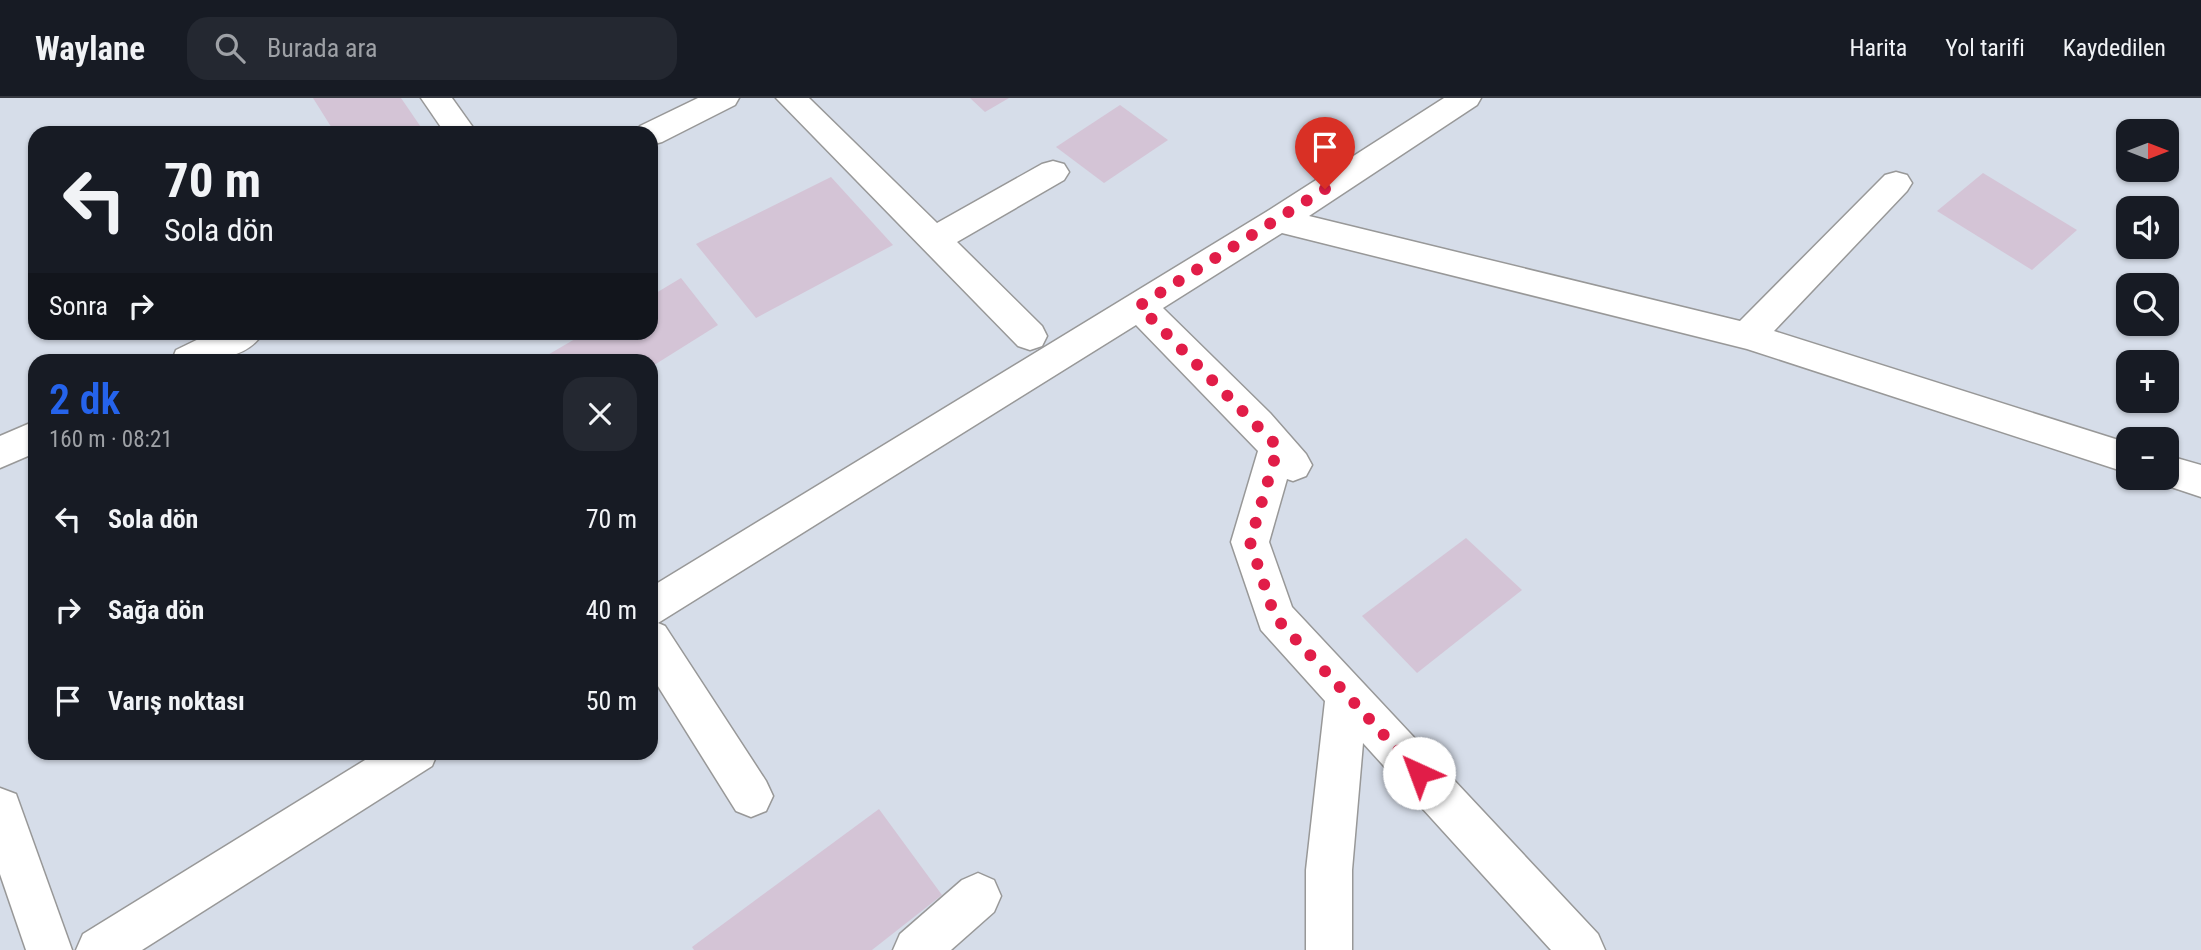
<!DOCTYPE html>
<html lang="tr">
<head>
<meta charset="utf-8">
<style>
	:root { --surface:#171b24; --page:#242831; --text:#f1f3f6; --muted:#9ea1a6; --line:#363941; --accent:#2563eb }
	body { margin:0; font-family:"Roboto Condensed",sans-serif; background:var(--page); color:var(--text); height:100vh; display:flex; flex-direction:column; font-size:26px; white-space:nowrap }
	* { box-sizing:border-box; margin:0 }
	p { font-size:23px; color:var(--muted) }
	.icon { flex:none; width:38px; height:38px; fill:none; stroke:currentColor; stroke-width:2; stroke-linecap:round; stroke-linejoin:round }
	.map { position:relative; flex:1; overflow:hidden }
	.side { position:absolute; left:28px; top:256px; width:630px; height:406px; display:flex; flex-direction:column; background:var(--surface); border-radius:21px; box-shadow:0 2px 5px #0004 }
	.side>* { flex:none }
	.banner { position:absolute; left:28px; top:28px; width:630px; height:214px; border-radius:21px; box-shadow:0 2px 5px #0004; background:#171b24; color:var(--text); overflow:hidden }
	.needle { width:46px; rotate:90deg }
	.fabs { position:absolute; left:2116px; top:21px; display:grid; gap:14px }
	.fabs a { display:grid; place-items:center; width:63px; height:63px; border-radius:14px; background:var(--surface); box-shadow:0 2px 5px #0004; font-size:35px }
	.pin { position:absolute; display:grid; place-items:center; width:60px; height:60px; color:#fff; margin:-72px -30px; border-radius:50% 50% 50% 0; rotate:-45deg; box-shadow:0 0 7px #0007 }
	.pin .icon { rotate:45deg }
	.me { position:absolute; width:77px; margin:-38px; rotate:317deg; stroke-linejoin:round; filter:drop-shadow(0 0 5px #0008) }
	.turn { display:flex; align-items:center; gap:24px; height:147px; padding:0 21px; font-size:32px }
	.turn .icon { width:91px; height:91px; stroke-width:2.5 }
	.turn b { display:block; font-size:49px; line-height:60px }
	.then { display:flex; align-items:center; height:66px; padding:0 21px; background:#0003; gap:14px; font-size:26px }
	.round { display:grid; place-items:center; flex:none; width:74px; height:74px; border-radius:21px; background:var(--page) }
	.summary { display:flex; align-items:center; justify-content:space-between; height:119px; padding:0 21px }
	h1 { font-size:42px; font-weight:600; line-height:52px; color:var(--accent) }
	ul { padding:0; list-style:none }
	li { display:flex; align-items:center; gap:21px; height:91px; padding:0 21px }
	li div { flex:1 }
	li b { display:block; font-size:26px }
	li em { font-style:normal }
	header { display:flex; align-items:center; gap:42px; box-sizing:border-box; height:98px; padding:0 35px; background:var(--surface); border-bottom:2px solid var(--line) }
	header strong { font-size:33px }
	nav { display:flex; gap:38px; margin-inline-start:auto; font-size:24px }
	.search { width:490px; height:63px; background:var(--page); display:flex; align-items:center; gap:18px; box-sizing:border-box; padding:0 24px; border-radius:21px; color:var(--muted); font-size:26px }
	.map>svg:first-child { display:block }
	.industrial { fill:#d6dde9; fill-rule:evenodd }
	.building { fill:#d4c4d6 }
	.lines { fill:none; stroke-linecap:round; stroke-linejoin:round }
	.minor-casing { stroke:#989898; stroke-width:3 }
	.minor { fill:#fff; fill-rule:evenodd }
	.route { stroke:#e11d48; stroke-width:12; stroke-dasharray:0 21.6 }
</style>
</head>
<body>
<header>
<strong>Waylane</strong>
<div class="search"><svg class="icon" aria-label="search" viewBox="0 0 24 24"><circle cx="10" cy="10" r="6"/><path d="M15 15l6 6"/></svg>Burada ara</div>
<nav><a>Harita</a><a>Yol tarifi</a><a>Kaydedilen</a></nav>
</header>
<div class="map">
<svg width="2201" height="852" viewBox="0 0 2201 852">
	<rect width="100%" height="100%" fill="#efe4ee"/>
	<path class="industrial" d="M0 0H2201V852H0ZM2128 33H2166V72H2128ZM35 35H651V234H35ZM2128 110H2166V149H2128ZM2128 187H2166V226H2128ZM35 262H651V654H35ZM2128 264H2166V303H2128ZM2128 341H2166V380H2128Z"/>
	<g class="building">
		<path d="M313 0H401L425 35H335Z"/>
		<path d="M970 0H1009L985 14Z"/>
		<path d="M1120 7 1168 42 1104 85 1056 49Z"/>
		<path d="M1983 75 2077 132 2032 172 1937 113Z"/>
		<path d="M831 79 893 147 756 220 696 146Z"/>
		<path d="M681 180 718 227 651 269V262H539L587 234H651V198Z"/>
		<path d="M1466 440 1522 492 1417 575 1362 518Z"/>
		<path d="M879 711 942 797 872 852H694L692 849Z"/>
	</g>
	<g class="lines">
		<g class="minor-casing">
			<g id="minor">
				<path d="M421 0H452L477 35H445Z"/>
				<path d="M698 0H739L735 7 662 44 651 47V35H636L640 28Z"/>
				<path d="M776 0H809L937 125 1042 66 1053 63 1064 66 1069 74 1064 82 957 144 1042 228 1047 238 1042 248 1030 252 1018 248Z"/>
				<path d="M1444 0H1481L1477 7 1309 118 1740 223 1885 77 1896 74 1907 77 1912 85 1907 93 1774 233 2128 345V375L1747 251 1282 135 1163 210 1270 315 1306 356 1312 367 1306 378 1293 383 1287 381 1269 444 1292 509 1598 836 1605 852H1551L1363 645 1352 772V852H1306V772L1325 603 1261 532 1231 444 1258 353 1136 227 658 525 665 528 766 683 773 698 766 713 751 719 736 713 651 577V489L1266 114Z"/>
				<path d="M213 234H263C247 265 201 262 172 262L176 252Z"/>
				<path d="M35 323V355L0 370V338Z"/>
				<path d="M2166 357 2201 367V399L2153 383 2151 380H2166Z"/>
				<path d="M378 654H438L432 668 142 852H76L83 836Z"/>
				<path d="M0 690 16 696 72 852H26L0 776Z"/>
				<path d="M978 775 994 782 1001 798 994 814 951 852H893L900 836 962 782Z"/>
			</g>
		</g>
		<use href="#minor" class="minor"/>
	</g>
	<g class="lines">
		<path class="route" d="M1325 91 1139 208 1278 349 1250 444 1275 519 1419 675"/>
	</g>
</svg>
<div class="fabs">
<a><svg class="needle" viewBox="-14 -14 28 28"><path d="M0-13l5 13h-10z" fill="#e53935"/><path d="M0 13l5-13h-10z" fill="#9ea1a6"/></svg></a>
<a><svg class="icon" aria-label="sound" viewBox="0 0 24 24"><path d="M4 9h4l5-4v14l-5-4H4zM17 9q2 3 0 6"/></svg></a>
<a><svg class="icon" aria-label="search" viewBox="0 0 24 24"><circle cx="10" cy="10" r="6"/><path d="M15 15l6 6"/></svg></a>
<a>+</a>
<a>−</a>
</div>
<div class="pin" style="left:1325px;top:91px;background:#d93025"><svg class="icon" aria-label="arrive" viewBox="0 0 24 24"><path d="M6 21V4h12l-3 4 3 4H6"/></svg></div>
<svg class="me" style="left:1419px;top:675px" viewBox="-20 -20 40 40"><circle r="19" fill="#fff"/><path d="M0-13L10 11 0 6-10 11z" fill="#e11d48"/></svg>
<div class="banner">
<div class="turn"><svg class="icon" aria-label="left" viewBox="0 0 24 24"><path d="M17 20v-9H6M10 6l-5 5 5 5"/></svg><div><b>70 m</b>Sola dön</div></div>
<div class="then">Sonra<svg class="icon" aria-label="right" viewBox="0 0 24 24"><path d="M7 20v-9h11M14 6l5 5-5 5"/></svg></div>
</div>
<section class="side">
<div class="summary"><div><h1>2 dk</h1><p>160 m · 08:21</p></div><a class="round"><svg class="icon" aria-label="close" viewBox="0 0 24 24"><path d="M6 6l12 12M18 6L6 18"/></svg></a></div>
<ul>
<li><svg class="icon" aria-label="left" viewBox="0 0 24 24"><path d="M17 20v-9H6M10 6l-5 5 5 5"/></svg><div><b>Sola dön</b></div><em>70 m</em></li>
<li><svg class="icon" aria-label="right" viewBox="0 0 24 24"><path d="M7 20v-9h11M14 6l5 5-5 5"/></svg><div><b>Sağa dön</b></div><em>40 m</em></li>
<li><svg class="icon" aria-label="arrive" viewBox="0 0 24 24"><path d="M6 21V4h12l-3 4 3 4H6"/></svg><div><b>Varış noktası</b></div><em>50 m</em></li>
</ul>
</section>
</div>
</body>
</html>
